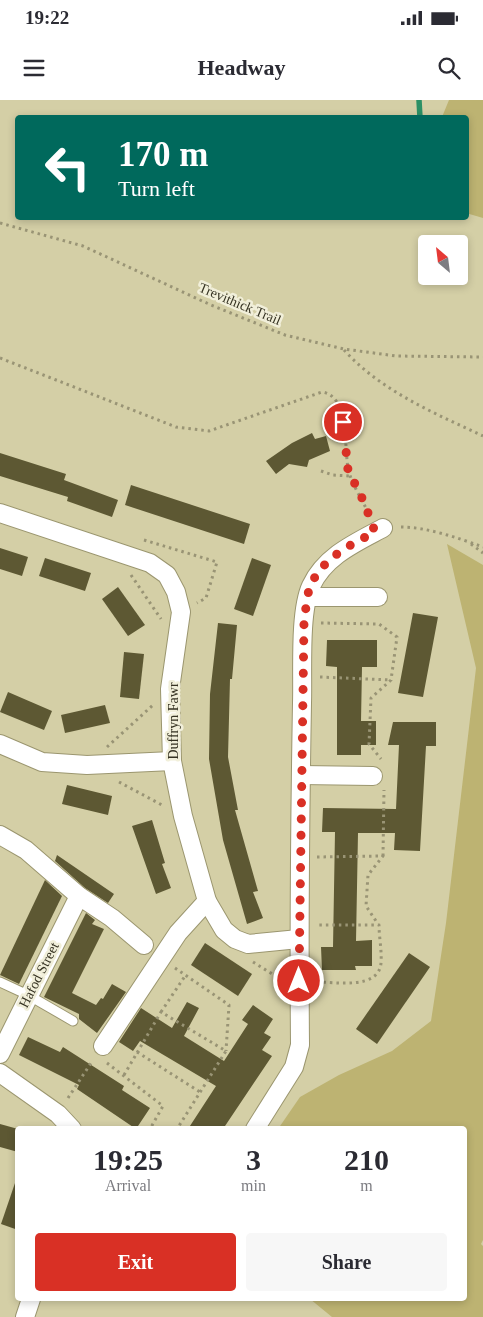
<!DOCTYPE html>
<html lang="en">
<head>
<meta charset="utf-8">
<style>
	:root { --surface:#fff; --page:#f7f7f7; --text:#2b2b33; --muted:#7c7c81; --accent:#d93025 }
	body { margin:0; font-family:Georgia,serif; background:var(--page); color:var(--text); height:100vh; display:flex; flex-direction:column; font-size:19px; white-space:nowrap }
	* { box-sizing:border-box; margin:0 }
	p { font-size:16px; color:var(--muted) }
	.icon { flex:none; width:28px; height:28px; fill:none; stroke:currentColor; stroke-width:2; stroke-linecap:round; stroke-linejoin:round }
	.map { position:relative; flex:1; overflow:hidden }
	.drawer { position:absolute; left:15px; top:1026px; width:452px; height:175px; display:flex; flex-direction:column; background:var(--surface); border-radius:5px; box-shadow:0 2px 8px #0003 }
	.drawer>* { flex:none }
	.guide { position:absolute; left:15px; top:15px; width:454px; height:105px; border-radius:5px; box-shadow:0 2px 8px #0003; background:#00695c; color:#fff; overflow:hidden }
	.needle { width:32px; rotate:332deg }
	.fabs { position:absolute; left:418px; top:135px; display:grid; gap:10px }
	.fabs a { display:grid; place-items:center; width:50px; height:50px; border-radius:5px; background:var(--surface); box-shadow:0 2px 8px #0003; font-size:25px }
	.pin { position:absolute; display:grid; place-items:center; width:42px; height:42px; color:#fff; margin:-21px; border:2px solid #fff; border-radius:50%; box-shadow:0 1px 5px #0007 }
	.me { position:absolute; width:55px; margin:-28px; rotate:0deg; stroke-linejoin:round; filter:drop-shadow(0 0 4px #0008) }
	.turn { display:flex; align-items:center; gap:18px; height:105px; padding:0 20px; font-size:22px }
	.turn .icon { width:65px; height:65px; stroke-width:2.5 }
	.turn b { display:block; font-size:35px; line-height:42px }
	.eta { display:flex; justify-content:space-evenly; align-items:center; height:85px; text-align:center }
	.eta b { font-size:30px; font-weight:700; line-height:35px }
	.action { display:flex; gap:10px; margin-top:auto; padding:10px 20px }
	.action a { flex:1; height:58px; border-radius:5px; background:var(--accent); color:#fff; font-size:20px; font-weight:700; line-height:58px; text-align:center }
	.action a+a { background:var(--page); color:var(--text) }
	.status { display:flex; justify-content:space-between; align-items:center; height:35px; padding:0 25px; background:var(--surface); direction:ltr }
	.status svg { height:14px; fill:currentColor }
	header { display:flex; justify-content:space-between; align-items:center; height:65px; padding:0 20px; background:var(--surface); font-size:22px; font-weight:700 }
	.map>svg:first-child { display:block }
	.green { fill:#bdb372 }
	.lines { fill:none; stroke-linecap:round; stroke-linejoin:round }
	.stream { stroke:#2b9065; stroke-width:5.5 }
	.building { fill:#5d5833 }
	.service-casing { stroke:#9b966f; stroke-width:11 }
	.minor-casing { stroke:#9b966f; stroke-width:20 }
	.path { stroke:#999475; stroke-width:3; stroke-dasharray:2.5 4; stroke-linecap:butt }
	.service { stroke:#fff; stroke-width:9 }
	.minor { stroke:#fff; stroke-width:18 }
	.route { stroke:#d93025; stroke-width:9; stroke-dasharray:0 16.2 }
	.labels { text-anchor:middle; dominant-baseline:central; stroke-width:5; stroke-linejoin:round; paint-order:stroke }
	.street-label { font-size:14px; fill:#353222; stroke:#f1efda }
</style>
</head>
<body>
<div class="status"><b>19:22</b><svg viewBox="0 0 49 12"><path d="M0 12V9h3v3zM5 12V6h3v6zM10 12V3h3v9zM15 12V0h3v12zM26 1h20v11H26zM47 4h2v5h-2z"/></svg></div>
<header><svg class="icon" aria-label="menu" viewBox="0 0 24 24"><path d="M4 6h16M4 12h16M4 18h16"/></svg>Headway<svg class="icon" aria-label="search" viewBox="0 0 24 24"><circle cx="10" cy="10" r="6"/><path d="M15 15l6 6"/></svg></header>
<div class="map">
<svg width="483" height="1217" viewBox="0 0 483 1217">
	<rect width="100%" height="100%" fill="#d4cfa6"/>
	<g class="green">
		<path d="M449 0H483V118L466 113V18L442 17Z"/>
		<path d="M447 444 483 465V1140L481 1144 483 1146V1217H332L310 1199H465V1029H278L300 997 339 975 392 951 431 921 446 823 476 568Z"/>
	</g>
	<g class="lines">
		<path class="stream" d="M419 0 420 18"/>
	</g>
	<g class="building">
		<path d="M312 333 315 339 326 336 330 351 309 360 307 367 289 364 276 374 266 361 292 343Z"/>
		<path d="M0 353 66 374 64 380 118 400 112 417 67 401 68 397 0 376Z"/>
		<path d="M131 385 250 424 244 444 125 405Z"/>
		<path d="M0 448 28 457 22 476 0 469Z"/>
		<path d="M45 458 91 473 85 491 39 476Z"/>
		<path d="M252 458 271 465 253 516 234 509Z"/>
		<path d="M118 487 145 525 128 536 102 499Z"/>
		<path d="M413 513 438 517 423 597 398 593Z"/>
		<path d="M218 523 237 525 232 579H230L228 657 238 710H235L258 791 253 792 263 818 247 824 223 740 209 659 210 594Z"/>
		<path d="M327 540H377V567H362L361 621H376V645H361V655H337V567L326 566Z"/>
		<path d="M124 552 144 554 139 599 120 597Z"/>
		<path d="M8 592 52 611 44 630 0 612Z"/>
		<path d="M105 605 110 623 65 633 61 615Z"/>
		<path d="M393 622H436V646H426L420 751 394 750 395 733H358L356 841 372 840V866H355L356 870H322L321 847H333L335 732H322L323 708 396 709 399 645H388Z"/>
		<path d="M67 685 112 696 108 715 62 704Z"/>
		<path d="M152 720 165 763 162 764 171 788 156 794 132 726Z"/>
		<path d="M57 755 114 794 108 803 85 788 55 761Z"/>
		<path d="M45 780 62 796 19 884 0 875Z"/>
		<path d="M86 813 95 820 92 824 104 829 72 893 96 905 101 898 103 899 112 884 126 892 97 933 79 919V914L44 897Z"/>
		<path d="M205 843 252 874 238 896 191 865Z"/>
		<path d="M409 853 430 867 377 944 356 929Z"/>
		<path d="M187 902 199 908 184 936 224 961 248 924 242 920 253 905 273 919 264 933 271 937 262 950 272 956 223 1029H188L216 986 140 941 133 951 119 942 141 908 172 928Z"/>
		<path d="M28 937 60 952 63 947 124 986 122 990 150 1008 136 1029 77 989 79 985 19 955Z"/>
		<path d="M0 1024 18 1029V1052L0 1047Z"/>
		<path d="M15 1083H18V1130L1 1124Z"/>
	</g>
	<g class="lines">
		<g class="service-casing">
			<path id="service" d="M0 882 28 895 73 921"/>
		</g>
		<g class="minor-casing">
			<g id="minor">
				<path d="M0 413 150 463 167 475 176 492 181 512 170 589 172 661 183 716 207 801 224 830 235 839 248 844 299 839"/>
				<path d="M308 497H378"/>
				<path d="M0 644 42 662 87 665 172 661"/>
				<path d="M301 675 373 676"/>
				<path d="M0 735 26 750 79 796 112 818 144 845"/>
				<path d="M103 946 178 833 207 801"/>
				<path d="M0 954 79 796"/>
				<path d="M0 973 58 1014 72 1029"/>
				<path d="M255 1029 294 967 300 945C299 831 300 717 302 603 303 573 299 512 311 486 325 456 355 443 383 428"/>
				<path d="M25 1217 31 1199"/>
			</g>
		</g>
		<g class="path">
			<path d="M0 123 83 146 211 205 285 235 344 249 396 256 483 257"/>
			<path d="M344 250C381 291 434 313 483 336"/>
			<path d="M0 258 176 327 209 331 322 292C351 296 343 351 349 372 353 387 363 400 369 415"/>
			<path d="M321 371 333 375 351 376"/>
			<path d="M401 427C427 427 458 438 483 447"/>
			<path d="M144 440 217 462 206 498 197 503"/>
			<path d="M471 444 483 453"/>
			<path d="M131 475 161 519"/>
			<path d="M321 523 379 524 397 537 391 580 371 598 369 644 381 659"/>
			<path d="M320 577 391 580"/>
			<path d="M107 647 153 605"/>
			<path d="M119 682 162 705"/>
			<path d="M383 756 384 690"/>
			<path d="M317 757 383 756 368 775 366 806 378 824"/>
			<path d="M253 862 282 880"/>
			<path d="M175 868 229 905 226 951"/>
			<path d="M317 882C335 882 379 890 381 863 382 851 379 837 379 825H317"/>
			<path d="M161 912 185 876"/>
			<path d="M137 952 200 992"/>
			<path d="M107 963 163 1006 150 1029"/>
			<path d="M124 975 161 912 226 951 177 1029"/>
			<path d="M68 998 93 960"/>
		</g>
		<use href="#service" class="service"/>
		<use href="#minor" class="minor"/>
	</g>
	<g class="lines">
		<path class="route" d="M299 881 304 522C306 511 306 498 310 487 321 459 350 445 375 432L364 402 348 370 343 322"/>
	</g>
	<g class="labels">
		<g class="street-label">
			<text transform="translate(240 204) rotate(23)">Trevithick Trail</text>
			<text transform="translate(173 621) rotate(-90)">Duffryn Fawr</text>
			<text transform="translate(39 875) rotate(-63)">Hafod Street</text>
		</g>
	</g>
</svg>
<div class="fabs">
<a><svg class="needle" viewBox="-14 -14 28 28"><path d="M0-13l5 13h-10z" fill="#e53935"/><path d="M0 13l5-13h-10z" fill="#7c7c81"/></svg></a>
</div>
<div class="pin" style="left:343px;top:322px;background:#d93025"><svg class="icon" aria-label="arrive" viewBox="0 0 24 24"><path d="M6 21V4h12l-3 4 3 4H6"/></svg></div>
<svg class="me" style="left:299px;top:881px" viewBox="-20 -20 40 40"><circle r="17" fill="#d93025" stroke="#fff" stroke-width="3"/><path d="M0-11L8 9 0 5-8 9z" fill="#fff"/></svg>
<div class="guide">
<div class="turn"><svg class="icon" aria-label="left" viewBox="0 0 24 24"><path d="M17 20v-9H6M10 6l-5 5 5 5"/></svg><div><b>170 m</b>Turn left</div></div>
</div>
<section class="drawer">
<div class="eta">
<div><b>19:25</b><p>Arrival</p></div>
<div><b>3</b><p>min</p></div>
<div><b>210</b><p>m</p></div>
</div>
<div class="action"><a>Exit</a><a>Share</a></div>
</section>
</div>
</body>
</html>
